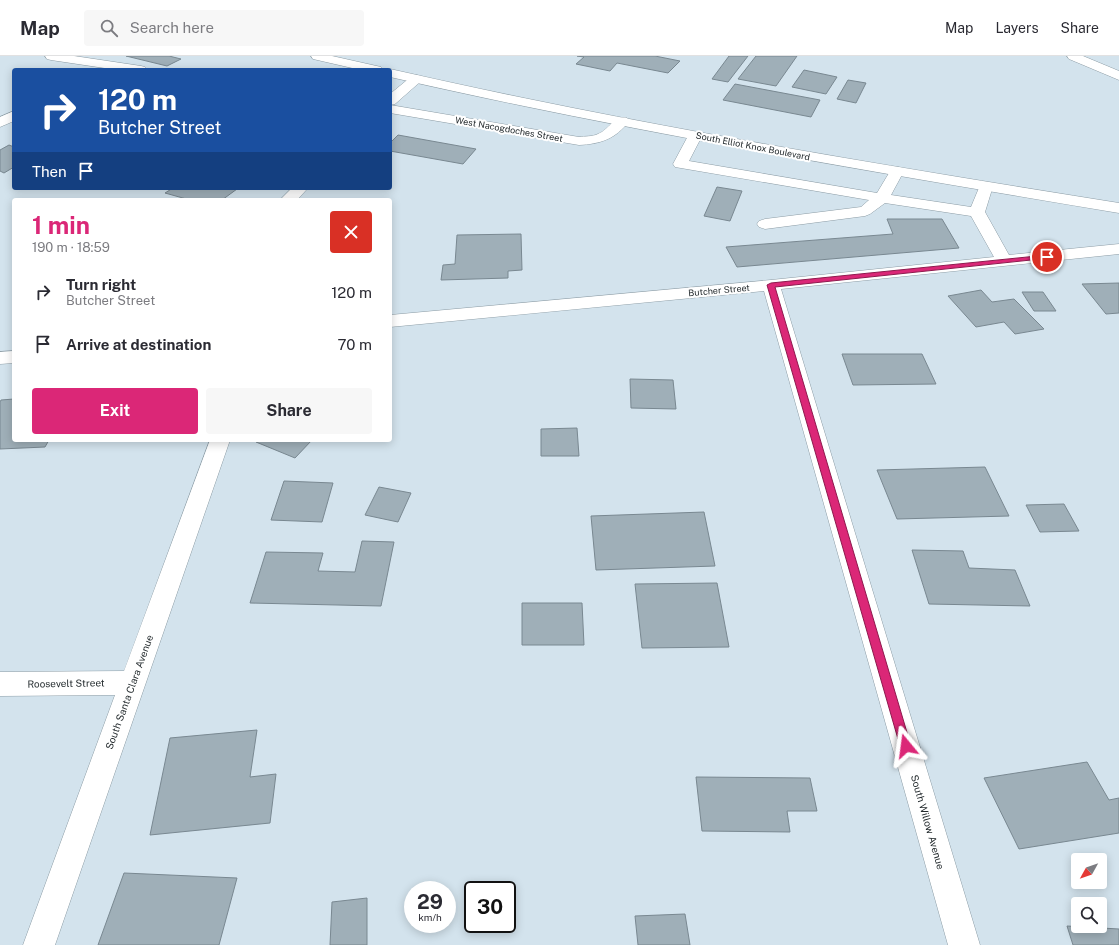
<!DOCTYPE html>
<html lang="en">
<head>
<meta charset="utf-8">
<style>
	:root { --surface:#fff; --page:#f7f7f7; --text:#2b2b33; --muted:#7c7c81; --line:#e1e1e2; --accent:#db2777 }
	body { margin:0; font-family:"Public Sans",sans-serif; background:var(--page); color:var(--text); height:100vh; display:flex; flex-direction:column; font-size:15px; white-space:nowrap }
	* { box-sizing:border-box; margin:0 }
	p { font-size:13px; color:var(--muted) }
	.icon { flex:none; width:22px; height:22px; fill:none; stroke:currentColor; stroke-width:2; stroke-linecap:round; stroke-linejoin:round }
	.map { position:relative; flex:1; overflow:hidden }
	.panel { position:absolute; left:12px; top:142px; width:380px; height:244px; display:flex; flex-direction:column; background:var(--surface); border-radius:4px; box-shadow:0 2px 10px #0003 }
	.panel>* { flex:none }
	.hud { position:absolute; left:12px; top:12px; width:380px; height:122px; border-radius:4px; box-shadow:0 2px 10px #0003; background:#1a4fa0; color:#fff; overflow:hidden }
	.needle { width:26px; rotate:230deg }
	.buttons { position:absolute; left:1071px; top:797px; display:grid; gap:8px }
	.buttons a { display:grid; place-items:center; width:36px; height:36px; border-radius:4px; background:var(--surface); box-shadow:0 2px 10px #0003; font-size:20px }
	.speed { position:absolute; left:404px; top:825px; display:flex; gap:8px; font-size:20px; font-weight:700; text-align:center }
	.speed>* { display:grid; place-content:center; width:52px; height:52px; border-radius:50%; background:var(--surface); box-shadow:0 2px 10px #0003; line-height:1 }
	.speed small { font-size:10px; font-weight:400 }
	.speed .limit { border:2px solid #111; border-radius:6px; background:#fff; color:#111 }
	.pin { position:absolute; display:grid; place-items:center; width:34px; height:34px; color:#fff; margin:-17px; border:2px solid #fff; border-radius:50%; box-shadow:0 1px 4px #0007 }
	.me { position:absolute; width:44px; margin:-22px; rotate:344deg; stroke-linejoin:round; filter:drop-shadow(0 0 3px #0008) }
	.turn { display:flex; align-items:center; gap:14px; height:84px; padding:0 20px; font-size:18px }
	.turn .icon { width:52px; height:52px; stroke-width:2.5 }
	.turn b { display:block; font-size:28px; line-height:34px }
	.then { display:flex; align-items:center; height:38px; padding:0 20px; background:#0003; gap:8px; font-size:15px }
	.round { display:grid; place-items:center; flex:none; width:42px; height:42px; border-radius:4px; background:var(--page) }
	.head { display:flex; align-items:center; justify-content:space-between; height:68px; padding:0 20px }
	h1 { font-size:24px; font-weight:700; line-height:30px; color:var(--accent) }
	.action { display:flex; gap:8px; margin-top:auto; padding:8px 20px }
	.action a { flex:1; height:46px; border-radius:4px; background:var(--accent); color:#fff; font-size:16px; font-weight:700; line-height:46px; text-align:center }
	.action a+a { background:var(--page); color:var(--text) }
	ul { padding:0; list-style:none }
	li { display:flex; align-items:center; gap:12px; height:52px; padding:0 20px }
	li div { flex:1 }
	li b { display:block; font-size:15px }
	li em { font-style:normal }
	header { display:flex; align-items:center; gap:24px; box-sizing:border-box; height:56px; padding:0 20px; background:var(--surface); border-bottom:1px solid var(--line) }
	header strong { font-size:19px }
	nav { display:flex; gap:22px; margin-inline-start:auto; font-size:14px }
	.search { width:280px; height:36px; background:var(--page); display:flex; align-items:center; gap:10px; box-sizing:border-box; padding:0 14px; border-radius:4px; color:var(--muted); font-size:15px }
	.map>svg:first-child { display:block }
	.building { fill:#9fafb8; stroke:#798891 }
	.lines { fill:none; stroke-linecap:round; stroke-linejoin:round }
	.minor-casing { stroke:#8c9ca5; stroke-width:1 }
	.major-casing { stroke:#8c9ca5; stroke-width:1 }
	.minor { fill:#fff; fill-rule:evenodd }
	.major { fill:#fff; fill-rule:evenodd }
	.route { fill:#db2777; stroke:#8e194d }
	.labels { text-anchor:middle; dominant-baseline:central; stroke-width:4; stroke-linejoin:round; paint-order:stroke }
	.far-street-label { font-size:9px; fill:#252c2f; stroke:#fff }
	.street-label { font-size:10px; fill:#252c2f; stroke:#fff }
</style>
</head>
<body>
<header>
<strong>Map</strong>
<div class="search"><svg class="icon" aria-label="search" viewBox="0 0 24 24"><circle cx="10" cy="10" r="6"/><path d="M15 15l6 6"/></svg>Search here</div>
<nav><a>Map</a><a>Layers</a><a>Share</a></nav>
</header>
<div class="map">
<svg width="1119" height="889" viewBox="0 0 1119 889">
	<rect width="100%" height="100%" fill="#d3e3ed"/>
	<g class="building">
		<path d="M126 0H169L181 3 167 10Z"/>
		<path d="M577 0H655L680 5 668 17 617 7 610 15 576 8 584 1Z"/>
		<path d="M729 0H748L728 26 712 23Z"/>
		<path d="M756 0H797L776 30 738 23Z"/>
		<path d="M804 14 837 21 826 38 792 31Z"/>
		<path d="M848 24 866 27 856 47 837 43Z"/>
		<path d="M735 28 820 44 811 61 723 44Z"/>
		<path d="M398 79 476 93 463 108 390 95V87Z"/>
		<path d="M9 89 14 91V111L4 117 0 115V94Z"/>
		<path d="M717 131 742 135 730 165 704 160Z"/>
		<path d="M173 132H231L237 133 222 144H190L165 137Z"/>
		<path d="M887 163H942L959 192 737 211 726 191 893 178Z"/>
		<path d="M521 178 522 214 508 215V222L441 224 443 209 455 208 457 179Z"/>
		<path d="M1119 227V257L1106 258 1082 228Z"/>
		<path d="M981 234 992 246 1014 243 1044 273 1015 278 1004 266 976 271 948 240Z"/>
		<path d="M1022 236H1043L1056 255H1034Z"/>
		<path d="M842 298H922L936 328 853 329Z"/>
		<path d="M630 323 673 324 676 353 631 352Z"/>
		<path d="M14 343V384H49L45 391 0 393V346L1 344Z"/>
		<path d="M577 372 579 400H541V373Z"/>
		<path d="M259 384H312L295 402 256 386Z"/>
		<path d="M985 411 1009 460 897 463 877 414Z"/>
		<path d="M284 425 333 427 322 466 271 464Z"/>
		<path d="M379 431 411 437 398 466 365 459Z"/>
		<path d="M1064 448 1079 475 1040 476 1026 449Z"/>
		<path d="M704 456 715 510 596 514 591 460Z"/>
		<path d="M362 485 394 486 381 550 250 547 266 496 323 497 318 515 355 516Z"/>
		<path d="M912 494 963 495 969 512 1015 514 1030 550 929 548Z"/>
		<path d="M717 527 729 591 642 592 635 528Z"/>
		<path d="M522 547H582L584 589H522Z"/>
		<path d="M257 674 250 721 276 718 270 767 150 779 170 682Z"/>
		<path d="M1087 706 1109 744 1119 742V777L1019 793 984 722Z"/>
		<path d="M696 721 810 722 817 755H787L790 776 702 775Z"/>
		<path d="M124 817 237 822 219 889H98Z"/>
		<path d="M367 842V889H330L332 846Z"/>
		<path d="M685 858 690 889H638L635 860Z"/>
		<path d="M1067 870 1119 873V889H1073Z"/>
	</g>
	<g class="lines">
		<g class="minor-casing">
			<g id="minor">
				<path d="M45 0H74L141 10 145 11 147 14H118L51 4 47 3Z"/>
				<path d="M1067 0H1083L1119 15V24L1069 3Z"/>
				<path d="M416 19 420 20 422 23 420 26 395 48 390 49V38L412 20Z"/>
				<path d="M390 49 579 81C585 80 592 81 598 78 609 74 614 59 627 62L629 65C616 83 600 88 579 89L390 57Z"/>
				<path d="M14 55V65L0 71V61Z"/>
				<path d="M695 76 700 77 702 80 689 105 877 137 892 112 897 111 902 112 904 115 891 139 971 151 981 127 986 126 991 127 993 130 985 156 1009 199 1119 188V198L781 233 980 889H948L764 235 390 271V259L771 224 994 201 971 160 885 147 870 158 865 160 765 173 759 171 757 168 759 165 765 163 861 151 869 144 675 111 673 108 688 80 690 77Z"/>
				<path d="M292 132H308L297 144H280Z"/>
				<path d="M14 295V307L0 308V296Z"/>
				<path d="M210 384H230L55 889H23L115 639 0 640V616L124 615Z"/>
			</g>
		</g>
		<g class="major-casing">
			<g id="major">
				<path d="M311 0H332L381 11 383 14H361L313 3Z"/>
				<path d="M390 13C631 68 875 108 1119 147V157C875 116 631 76 390 21V14H387Z"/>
			</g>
		</g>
		<use href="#minor" class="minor"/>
		<use href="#major" class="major"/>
	</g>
	<path class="route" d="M1047 199H1050V202L775 231 911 690 910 693 906 695 902 693 900 690 767 229 771 227Z"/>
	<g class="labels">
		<g class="far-street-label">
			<text transform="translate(509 73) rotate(10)">West Nacogdoches Street</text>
			<text transform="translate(753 90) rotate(11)">South Elliot Knox Boulevard</text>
			<text transform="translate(719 234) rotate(-5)">Butcher Street</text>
		</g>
		<g class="street-label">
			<text transform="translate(66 627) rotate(-1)">Roosevelt Street</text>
			<text transform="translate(129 636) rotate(-70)">South Santa Clara Avenue</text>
			<text transform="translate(928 766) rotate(74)">South Willow Avenue</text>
		</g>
	</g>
</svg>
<div class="buttons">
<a><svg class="needle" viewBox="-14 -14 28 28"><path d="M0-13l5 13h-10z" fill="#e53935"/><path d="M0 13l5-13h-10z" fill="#7c7c81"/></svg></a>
<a><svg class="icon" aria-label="search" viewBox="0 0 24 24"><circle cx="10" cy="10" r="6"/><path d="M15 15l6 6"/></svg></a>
</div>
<div class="speed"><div>29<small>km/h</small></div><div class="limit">30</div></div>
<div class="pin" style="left:1047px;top:201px;background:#d93025"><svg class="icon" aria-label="arrive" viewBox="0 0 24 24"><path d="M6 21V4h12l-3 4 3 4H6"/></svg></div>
<svg class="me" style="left:906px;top:690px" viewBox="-20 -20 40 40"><path d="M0-17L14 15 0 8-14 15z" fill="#db2777" stroke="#fff" stroke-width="4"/></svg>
<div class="hud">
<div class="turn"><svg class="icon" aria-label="right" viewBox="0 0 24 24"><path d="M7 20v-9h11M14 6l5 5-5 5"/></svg><div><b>120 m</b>Butcher Street</div></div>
<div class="then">Then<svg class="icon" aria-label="arrive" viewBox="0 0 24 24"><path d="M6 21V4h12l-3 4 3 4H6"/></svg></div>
</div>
<section class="panel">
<div class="head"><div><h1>1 min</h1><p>190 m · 18:59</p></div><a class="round" style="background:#d93025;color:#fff"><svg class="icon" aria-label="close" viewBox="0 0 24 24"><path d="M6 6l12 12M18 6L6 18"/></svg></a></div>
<ul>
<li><svg class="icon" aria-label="right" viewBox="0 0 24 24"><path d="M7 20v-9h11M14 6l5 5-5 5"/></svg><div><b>Turn right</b><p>Butcher Street</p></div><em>120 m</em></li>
<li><svg class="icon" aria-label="arrive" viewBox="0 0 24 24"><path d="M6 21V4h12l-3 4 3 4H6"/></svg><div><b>Arrive at destination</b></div><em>70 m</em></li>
</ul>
<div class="action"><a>Exit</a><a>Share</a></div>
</section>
</div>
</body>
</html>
